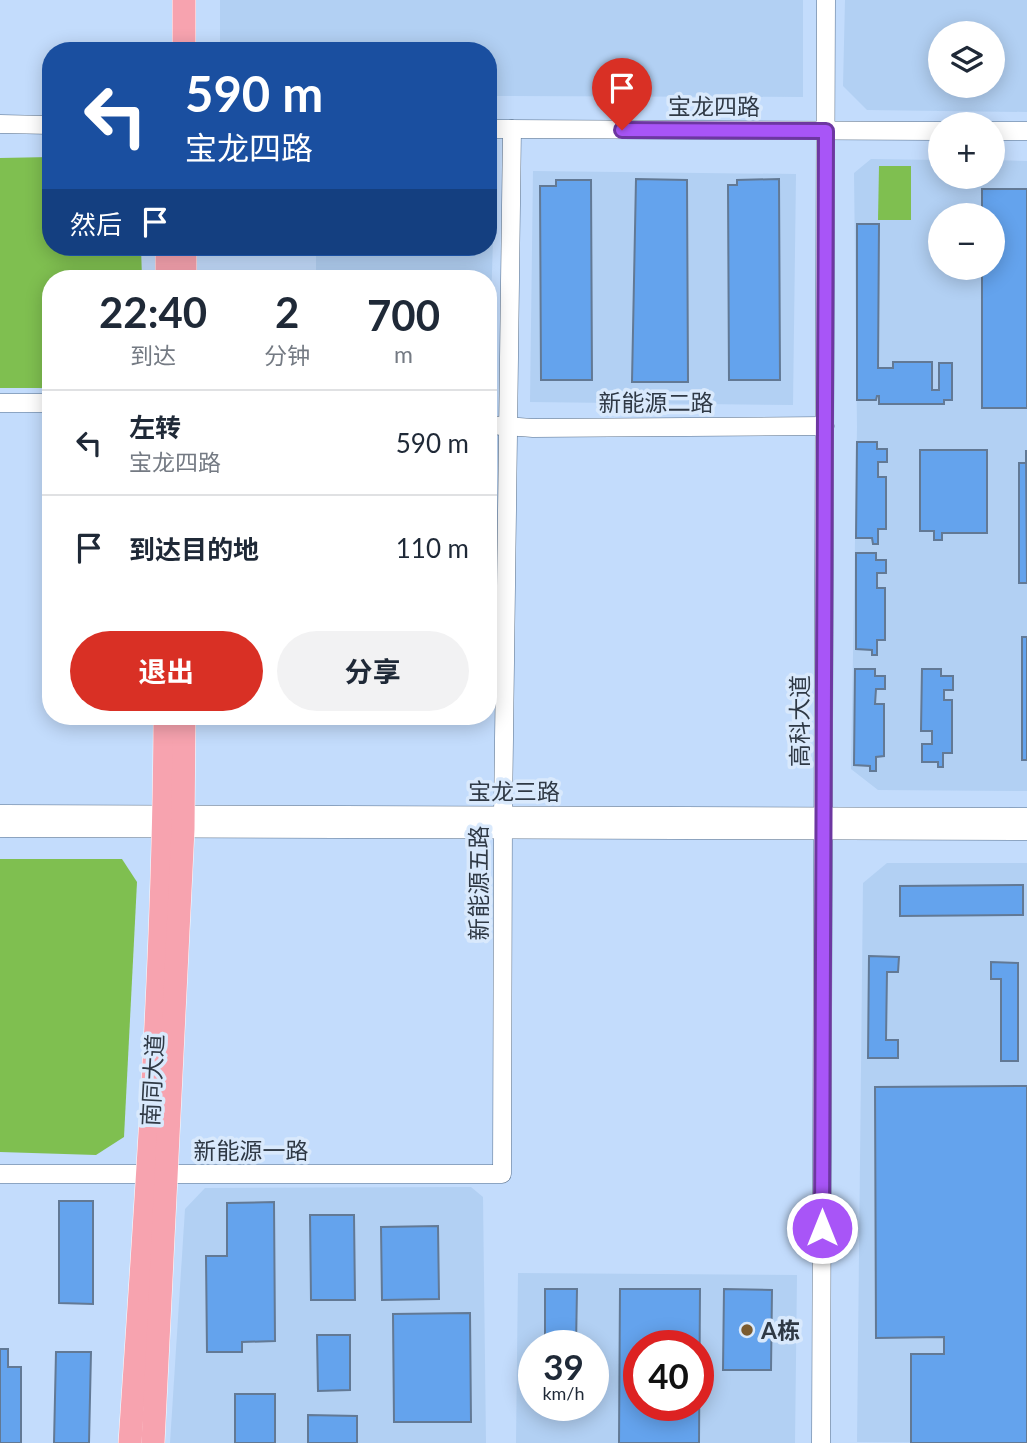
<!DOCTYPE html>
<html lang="zh">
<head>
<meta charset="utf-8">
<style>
	:root { --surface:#fff; --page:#f2f2f3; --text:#1f2937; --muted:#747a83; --line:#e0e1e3; --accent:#d93025 }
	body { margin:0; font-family:Lato,"Noto Sans SC",sans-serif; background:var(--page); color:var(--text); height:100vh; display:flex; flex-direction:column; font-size:26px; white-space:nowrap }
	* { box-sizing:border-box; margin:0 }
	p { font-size:23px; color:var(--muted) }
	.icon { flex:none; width:38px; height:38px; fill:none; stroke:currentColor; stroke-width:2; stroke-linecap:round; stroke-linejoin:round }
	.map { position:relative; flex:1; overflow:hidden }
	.details { position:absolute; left:42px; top:270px; width:455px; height:455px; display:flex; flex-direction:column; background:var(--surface); border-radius:28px; box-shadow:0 4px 18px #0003 }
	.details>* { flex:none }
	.top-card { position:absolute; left:42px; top:42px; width:455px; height:214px; border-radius:28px; box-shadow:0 4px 18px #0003; background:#1a4fa0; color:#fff; overflow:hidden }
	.controls { position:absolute; left:928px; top:21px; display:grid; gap:14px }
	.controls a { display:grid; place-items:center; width:77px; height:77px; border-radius:50%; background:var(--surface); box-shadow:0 4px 18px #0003; font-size:35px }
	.speed { position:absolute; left:518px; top:1330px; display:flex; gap:14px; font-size:35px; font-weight:700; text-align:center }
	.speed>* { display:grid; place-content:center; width:91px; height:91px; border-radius:50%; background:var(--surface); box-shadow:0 4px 18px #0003; line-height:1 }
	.speed small { font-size:18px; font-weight:400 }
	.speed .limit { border:10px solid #d22; background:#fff; color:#111 }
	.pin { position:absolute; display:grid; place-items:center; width:60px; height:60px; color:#fff; margin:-72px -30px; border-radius:50% 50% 50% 0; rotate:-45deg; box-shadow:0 0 7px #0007 }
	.pin .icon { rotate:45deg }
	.me { position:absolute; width:77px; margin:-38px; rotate:0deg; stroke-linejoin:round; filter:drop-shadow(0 0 5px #0008) }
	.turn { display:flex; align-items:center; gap:24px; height:147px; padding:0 28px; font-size:32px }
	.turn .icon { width:91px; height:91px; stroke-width:2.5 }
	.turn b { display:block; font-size:49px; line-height:60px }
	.then { display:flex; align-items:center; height:66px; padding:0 28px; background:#0003; gap:14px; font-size:26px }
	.eta { display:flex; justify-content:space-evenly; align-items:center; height:119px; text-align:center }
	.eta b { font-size:42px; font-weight:700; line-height:49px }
	.cta { display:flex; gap:14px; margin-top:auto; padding:14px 28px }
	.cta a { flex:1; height:80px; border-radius:42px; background:var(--accent); color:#fff; font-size:28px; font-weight:700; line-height:80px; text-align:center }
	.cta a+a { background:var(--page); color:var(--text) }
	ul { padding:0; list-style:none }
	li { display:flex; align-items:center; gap:21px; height:105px; padding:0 28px; border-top:2px solid var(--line) }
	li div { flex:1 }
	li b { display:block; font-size:26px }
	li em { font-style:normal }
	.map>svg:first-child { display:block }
	.built { fill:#b2d0f3; fill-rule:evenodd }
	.green { fill:#7fbf50 }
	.building { fill:#64a3ed; stroke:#627995; stroke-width:2; fill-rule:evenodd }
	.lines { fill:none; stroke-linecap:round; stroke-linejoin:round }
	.minor-casing { stroke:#576e89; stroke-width:19 }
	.major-casing { stroke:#fff; stroke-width:24 }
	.minor { stroke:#fff; stroke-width:18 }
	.major { stroke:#f7a3af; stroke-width:23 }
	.route-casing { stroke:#6d37a1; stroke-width:18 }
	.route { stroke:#a855f7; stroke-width:12 }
	.poi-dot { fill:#7a5b30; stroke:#d9e9fc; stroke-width:2.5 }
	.labels { text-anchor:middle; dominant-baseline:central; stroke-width:7; stroke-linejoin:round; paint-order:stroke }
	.street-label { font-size:23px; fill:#2f3945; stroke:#d9e9fc }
	.poi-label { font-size:23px; font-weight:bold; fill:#2f3945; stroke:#d9e9fc; text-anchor:start }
</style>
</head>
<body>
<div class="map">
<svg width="1027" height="1443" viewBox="0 0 1027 1443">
	<rect width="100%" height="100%" fill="#c3dcfc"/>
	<g class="built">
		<path d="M220 0H803V97L488 96V51H220Z"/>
		<path d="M845 0H1027V112L867 110 843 86ZM940 33H992V86H940Z"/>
		<path d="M871 159 940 160V177H992V160L1027 161V791L878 790 851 769 857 427 854 173ZM940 215H992V268H940Z"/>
		<path d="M488 170 495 175 488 401V278H316V247H488Z"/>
		<path d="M533 171 796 174 793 405 530 402Z"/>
		<path d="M887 863H1027V1443L857 1442 863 883Z"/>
		<path d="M471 1187 483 1197 486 1443H170L185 1209 205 1188Z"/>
		<path d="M518 1273 797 1275 795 1443H516ZM534 1346H593V1405H534ZM639 1346H698V1405H639Z"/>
	</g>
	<g class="green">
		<path d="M51 157V247H141L142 278H51V388H0V158Z"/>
		<path d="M879 166H911V220H878Z"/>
		<path d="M0 859H122L137 882 124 1137 96 1155 0 1152Z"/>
	</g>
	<g class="building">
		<path d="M636 179 687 180 688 382H632Z"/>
		<path d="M779 179 780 380H729L728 185H737V180Z"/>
		<path d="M556 180H591L592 380H541L540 186H556Z"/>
		<path d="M982 189H1027V408H982V268H992V215H982Z"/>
		<path d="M857 224H879L878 368H893V362H932V390H939V363H952V400H944V404H879V396H877L876 400H857Z"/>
		<path d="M857 442H877V449H887V462H878V477H886V529H878V544H873L872 538H856Z"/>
		<path d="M920 450H987V533H942V540H934V531H920Z"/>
		<path d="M1026 450 1027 583H1019V463H1026Z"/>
		<path d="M856 553H876V560H886V573H877V588H885V640H877V655H872V650L856 649Z"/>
		<rect x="1022" y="637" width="5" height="123"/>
		<path d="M855 669H875V676H885V689H876L875 704H884V756L876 757V771H870V766L854 765Z"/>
		<path d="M922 669H941V676H953V690H944V700H952V753H943V767H938V762H922V744H932V731H921Z"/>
		<path d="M1023 885V915L900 916V886Z"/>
		<path d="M869 956 899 957 898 972H887L886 1040H898V1058H868Z"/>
		<path d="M991 962 1018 963V1061H1001V979H991Z"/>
		<path d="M1027 1086V1443H911V1354H944V1337L876 1338 875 1087Z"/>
		<path d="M59 1201H93V1304L59 1303Z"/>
		<path d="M274 1202 275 1341 242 1342V1352H207L206 1256H227V1203Z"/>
		<path d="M310 1215H354L355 1300H311Z"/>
		<path d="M438 1226 439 1299 382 1300 381 1227Z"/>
		<path d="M545 1289H577L576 1346H545Z"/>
		<path d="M620 1289H700L699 1443H619ZM639 1346H698V1405H639Z"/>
		<path d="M724 1289 772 1290 771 1370H723Z"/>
		<path d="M470 1313 471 1422H394L393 1314Z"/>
		<path d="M317 1335H350V1390L318 1391Z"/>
		<path d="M0 1349H8V1367H21V1443H0Z"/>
		<path d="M56 1352H91L89 1443H54Z"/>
		<rect x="235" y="1394" width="40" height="49"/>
		<path d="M308 1415 357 1416V1443H308Z"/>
	</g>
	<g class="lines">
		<g class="minor-casing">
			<g id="minor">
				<path d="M0 124 51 125"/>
				<path d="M488 129 940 131"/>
				<path d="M992 131H1027"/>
				<path d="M0 403H51"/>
				<path d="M488 425 533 428 825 426"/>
				<path d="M0 814 1027 817"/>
				<path d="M0 828 1027 831"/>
				<path d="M0 1174H502L503 815 512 129"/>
				<path d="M821 1443 826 0"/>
			</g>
		</g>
		<g class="major-casing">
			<g id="major">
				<path d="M184 51V0"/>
				<path d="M185 247V278"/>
				<path d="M167 278V247"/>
				<path d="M130 1443C146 1201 164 958 165 716"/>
				<path d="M153 1443 183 829 184 716"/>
			</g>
		</g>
		<use href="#minor" class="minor"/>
		<use href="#major" class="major"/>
	</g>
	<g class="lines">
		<g class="route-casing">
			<path id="route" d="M622 130 826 131 822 1228"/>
		</g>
		<use href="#route" class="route"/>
	</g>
	<circle class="poi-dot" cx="747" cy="1330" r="7"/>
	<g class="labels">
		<g class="street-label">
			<text x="714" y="106">宝龙四路</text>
			<text x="656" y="402">新能源二路</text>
			<text transform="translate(799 721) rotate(-90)">高科大道</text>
			<text x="514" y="791">宝龙三路</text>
			<text transform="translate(478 883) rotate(-90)">新能源五路</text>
			<text transform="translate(152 1080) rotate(-87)">南同大道</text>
			<text x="251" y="1150">新能源一路</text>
		</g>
		<g class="poi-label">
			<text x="761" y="1330">A栋</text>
		</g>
	</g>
</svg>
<div class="controls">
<a><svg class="icon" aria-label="layers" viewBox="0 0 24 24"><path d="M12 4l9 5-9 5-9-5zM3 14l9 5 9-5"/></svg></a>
<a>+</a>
<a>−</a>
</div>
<div class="speed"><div>39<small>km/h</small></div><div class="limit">40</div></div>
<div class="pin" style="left:622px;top:130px;background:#d93025"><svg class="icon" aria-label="arrive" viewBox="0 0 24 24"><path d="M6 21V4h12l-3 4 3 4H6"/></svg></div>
<svg class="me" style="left:822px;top:1228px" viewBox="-20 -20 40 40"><circle r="17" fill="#a855f7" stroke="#fff" stroke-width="3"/><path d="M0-11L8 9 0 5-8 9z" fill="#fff"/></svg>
<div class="top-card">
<div class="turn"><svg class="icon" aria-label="left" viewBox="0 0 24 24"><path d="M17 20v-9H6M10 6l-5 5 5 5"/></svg><div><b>590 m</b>宝龙四路</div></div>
<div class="then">然后<svg class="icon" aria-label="arrive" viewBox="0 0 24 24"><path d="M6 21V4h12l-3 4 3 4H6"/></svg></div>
</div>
<section class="details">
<div class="eta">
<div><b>22:40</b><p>到达</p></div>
<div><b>2</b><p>分钟</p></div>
<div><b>700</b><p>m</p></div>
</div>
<ul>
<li><svg class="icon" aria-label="left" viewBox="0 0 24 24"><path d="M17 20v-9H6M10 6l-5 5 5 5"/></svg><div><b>左转</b><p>宝龙四路</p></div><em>590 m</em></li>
<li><svg class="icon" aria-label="arrive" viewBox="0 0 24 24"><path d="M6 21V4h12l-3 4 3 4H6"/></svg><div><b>到达目的地</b></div><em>110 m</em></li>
</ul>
<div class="cta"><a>退出</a><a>分享</a></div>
</section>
</div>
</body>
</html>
